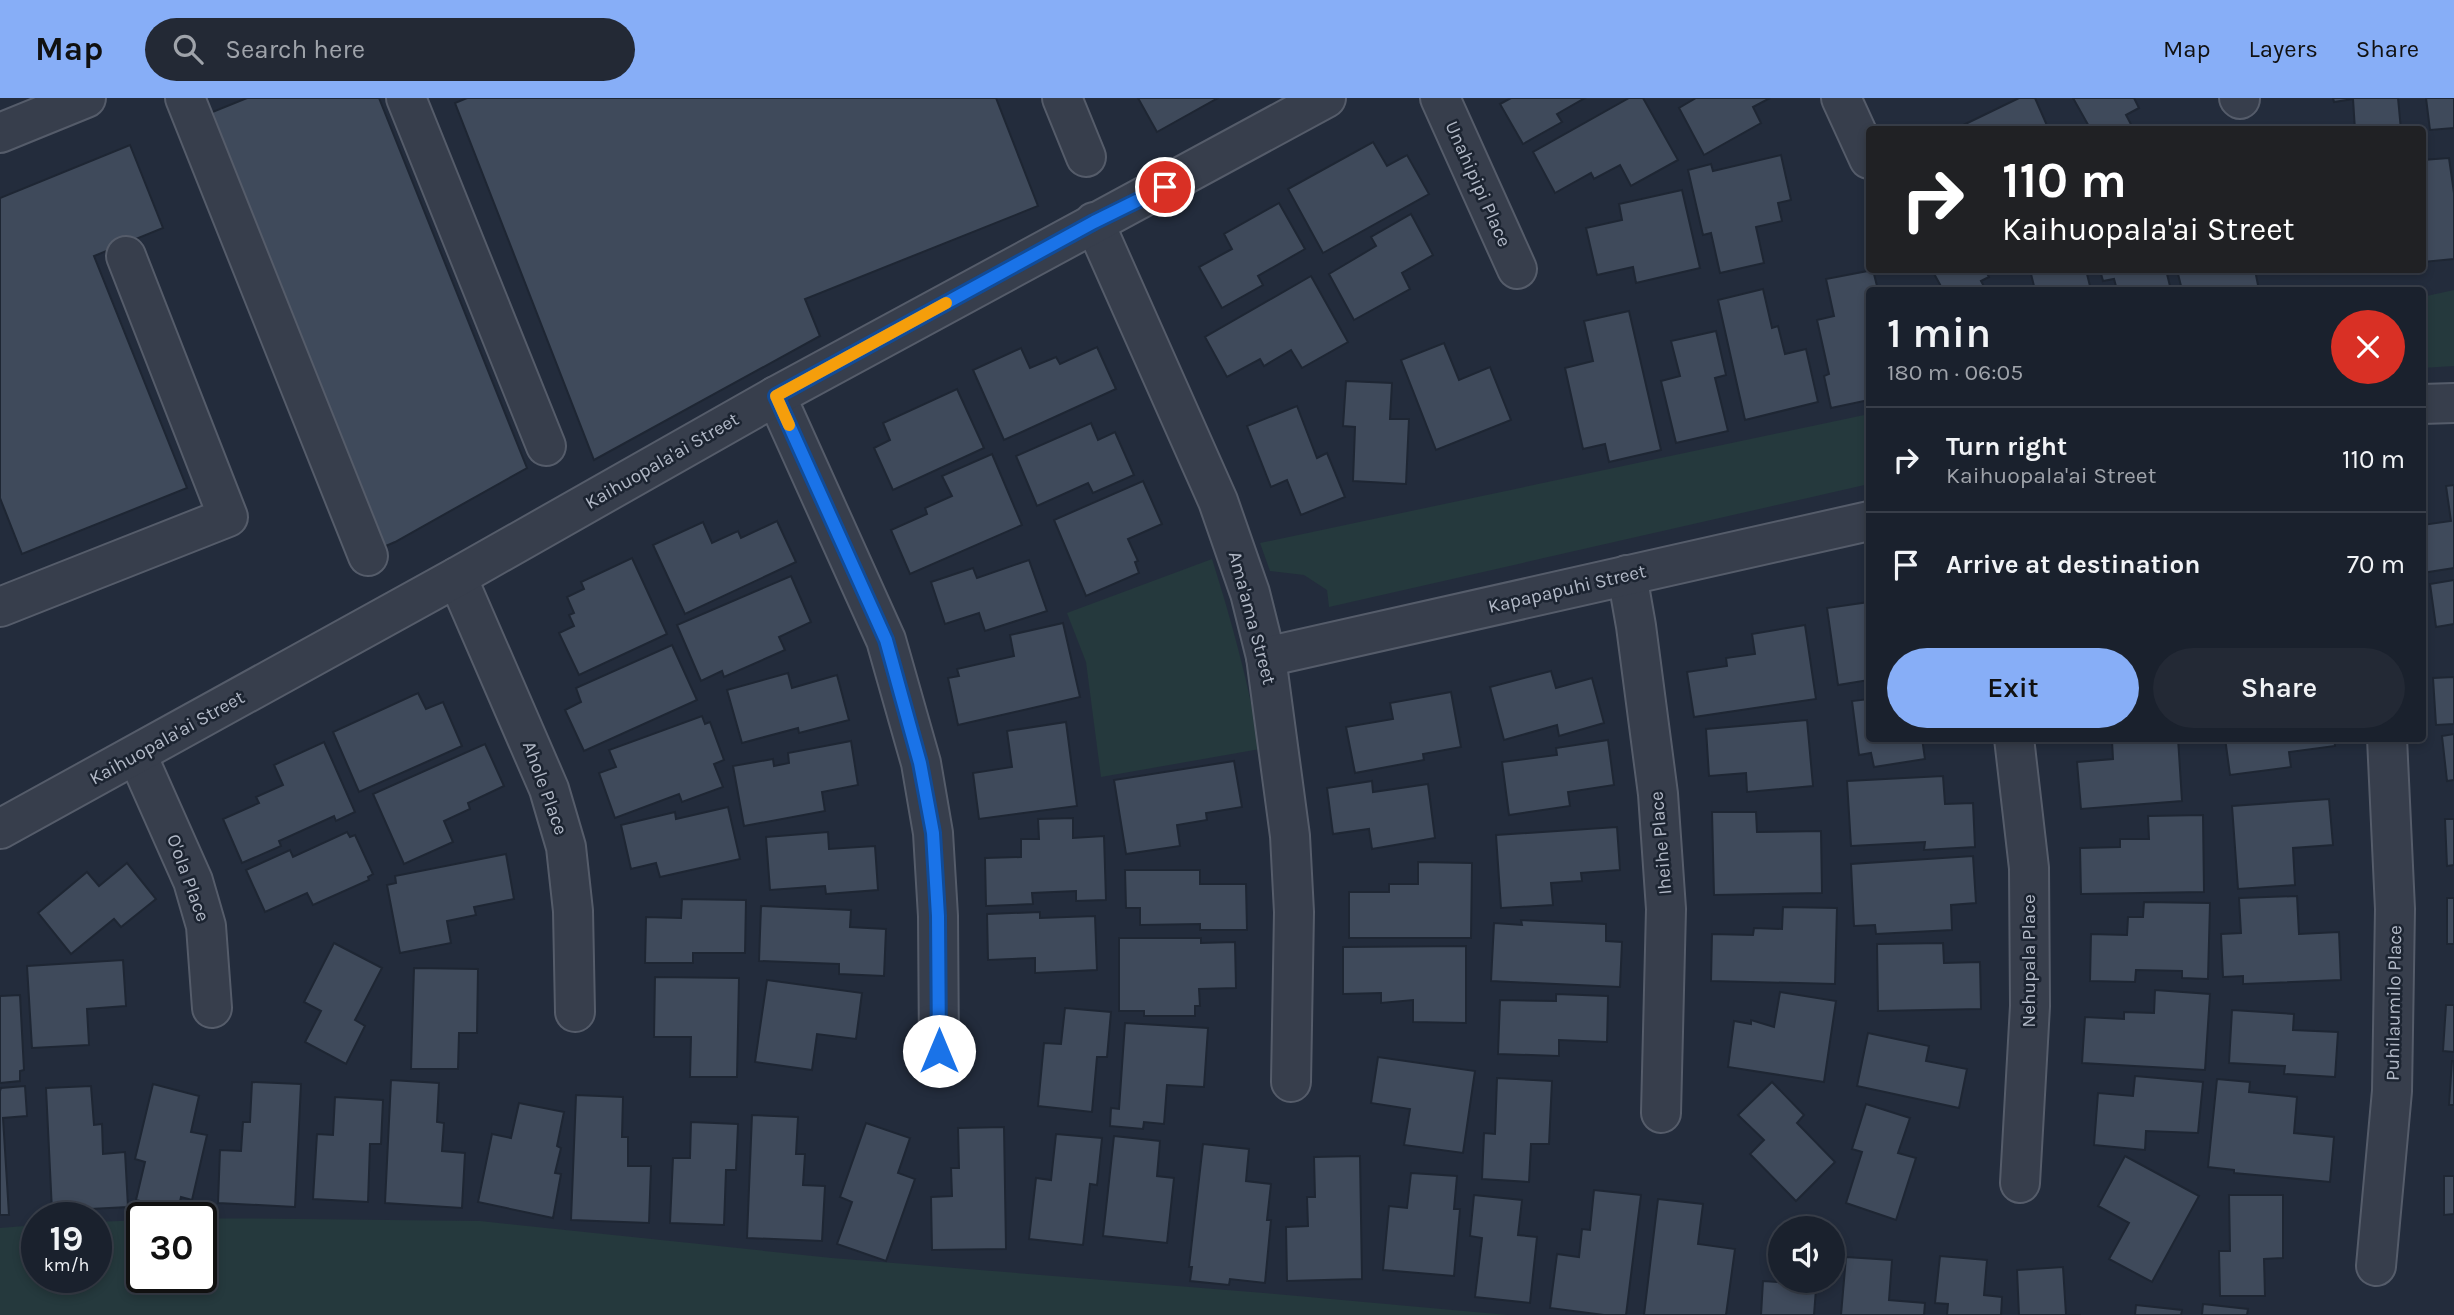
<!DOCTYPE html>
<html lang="en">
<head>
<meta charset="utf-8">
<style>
	:root { --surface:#1a212d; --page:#232935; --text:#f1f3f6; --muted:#9fa3aa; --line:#383e49; --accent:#87aef7 }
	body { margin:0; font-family:Karla,sans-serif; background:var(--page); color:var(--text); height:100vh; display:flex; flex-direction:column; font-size:26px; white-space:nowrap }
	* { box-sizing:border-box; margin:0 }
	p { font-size:23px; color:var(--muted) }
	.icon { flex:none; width:38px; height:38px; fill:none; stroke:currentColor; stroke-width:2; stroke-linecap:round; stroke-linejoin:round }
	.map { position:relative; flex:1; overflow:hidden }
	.drawer { position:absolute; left:1866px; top:189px; width:560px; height:455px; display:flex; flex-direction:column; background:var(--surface); border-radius:7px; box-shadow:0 4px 10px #0003,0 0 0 2px var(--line) }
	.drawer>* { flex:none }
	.banner { position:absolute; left:1866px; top:28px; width:560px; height:147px; border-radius:7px; box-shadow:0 4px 10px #0003,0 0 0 2px var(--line); background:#202124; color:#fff; overflow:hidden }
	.buttons { position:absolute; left:1768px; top:1118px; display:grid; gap:14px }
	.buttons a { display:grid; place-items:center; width:77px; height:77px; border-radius:50%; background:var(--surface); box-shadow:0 4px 10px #0003,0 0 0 2px var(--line); font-size:35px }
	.speed { position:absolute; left:21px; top:1104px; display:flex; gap:14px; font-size:35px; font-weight:700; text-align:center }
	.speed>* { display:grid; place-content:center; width:91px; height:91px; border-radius:50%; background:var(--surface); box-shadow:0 4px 10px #0003,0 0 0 2px var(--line); line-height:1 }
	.speed small { font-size:18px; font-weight:400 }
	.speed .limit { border:4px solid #111; border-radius:10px; background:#fff; color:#111 }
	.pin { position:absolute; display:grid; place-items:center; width:60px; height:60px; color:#fff; margin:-30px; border:4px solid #fff; border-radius:50%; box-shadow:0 2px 7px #0007 }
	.me { position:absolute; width:77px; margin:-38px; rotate:0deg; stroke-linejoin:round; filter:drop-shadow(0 0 5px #0008) }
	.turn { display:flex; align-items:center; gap:24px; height:147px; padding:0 21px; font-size:32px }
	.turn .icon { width:91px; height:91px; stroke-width:2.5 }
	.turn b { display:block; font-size:49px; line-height:60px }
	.round { display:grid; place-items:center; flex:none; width:74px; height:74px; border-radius:37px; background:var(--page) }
	.overview { display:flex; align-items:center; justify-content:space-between; height:119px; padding:0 21px }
	h1 { font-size:42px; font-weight:600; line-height:52px }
	.primary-button { display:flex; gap:14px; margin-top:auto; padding:14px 21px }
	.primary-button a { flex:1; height:80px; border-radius:42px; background:var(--accent); color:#111; font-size:28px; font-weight:600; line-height:80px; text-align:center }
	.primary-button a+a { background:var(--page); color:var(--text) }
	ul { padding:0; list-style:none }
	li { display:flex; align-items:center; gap:21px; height:105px; padding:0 21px; border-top:2px solid var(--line) }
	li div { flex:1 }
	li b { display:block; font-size:26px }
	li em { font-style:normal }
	header { display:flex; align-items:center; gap:42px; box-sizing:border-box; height:98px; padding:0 35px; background:var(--accent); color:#111 }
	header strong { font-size:33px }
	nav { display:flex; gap:38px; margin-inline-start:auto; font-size:24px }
	.search { width:490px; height:63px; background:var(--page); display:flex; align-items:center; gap:18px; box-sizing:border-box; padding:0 24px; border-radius:38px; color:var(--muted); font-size:26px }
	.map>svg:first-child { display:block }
	.green { fill:#25393d }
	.building { fill:#3f4a5b; stroke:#1e2633; stroke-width:2 }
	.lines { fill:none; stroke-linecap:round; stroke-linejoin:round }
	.minor-casing { stroke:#555c6a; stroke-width:42 }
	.minor { stroke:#373e4c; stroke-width:38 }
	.route-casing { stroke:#114b97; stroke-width:18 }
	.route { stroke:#1a73e8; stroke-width:12 }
	.slow { stroke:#f59e0b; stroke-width:12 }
	.labels { text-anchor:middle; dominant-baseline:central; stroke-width:5; stroke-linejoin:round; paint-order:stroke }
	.street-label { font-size:19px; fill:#b2b9c7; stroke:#1c2431 }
</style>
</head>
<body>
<header>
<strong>Map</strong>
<div class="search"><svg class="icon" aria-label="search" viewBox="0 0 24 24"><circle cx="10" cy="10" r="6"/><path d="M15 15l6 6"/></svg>Search here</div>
<nav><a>Map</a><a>Layers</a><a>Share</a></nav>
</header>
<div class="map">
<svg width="2454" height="1217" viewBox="0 0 2454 1217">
	<rect width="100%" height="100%" fill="#232c3c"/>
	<g class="green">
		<path d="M2454 192V268L2422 270V199Z"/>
		<path d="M1869 316V386L1329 509 1327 492 1304 477 1270 473 1260 445Z"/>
		<path d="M1212 461C1232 524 1249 587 1260 651L1101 679 1086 564 1067 515Z"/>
		<path d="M191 1120H200L480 1123 832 1160 1264 1195 1508 1217H0V1130L37 1127V1180H96V1124L142 1122V1180H201V1120Z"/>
	</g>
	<g class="building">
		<path d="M247 0H379L527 370 395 444 379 451 205 17Z"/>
		<path d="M467 0H996L1038 108 805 201 820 238 594 362 455 5Z"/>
		<path d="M1138 0H1218L1157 34Z"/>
		<path d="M1511 0H1585L1557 16 1562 24 1523 46 1500 6Z"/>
		<path d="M1629 0H1643L1678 62 1631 88 1620 67 1594 81 1591 75 1555 95 1533 54Z"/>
		<path d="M1696 0H1770L1753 9 1761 25 1704 57 1679 10Z"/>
		<path d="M2019 0H2035L2049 32H1953Z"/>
		<path d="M2073 0H2134L2139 10 2126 17 2134 32H2091Z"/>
		<path d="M2333 0H2398L2401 32H2355L2353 1 2334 4Z"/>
		<path d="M2426 0H2454V30L2430 32Z"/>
		<path d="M1373 44 1387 68 1407 57 1429 96 1323 155 1288 91Z"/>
		<path d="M130 47 163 130 94 158 187 390 22 456 0 400V100Z"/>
		<path d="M1781 57 1791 102 1778 105 1782 123 1756 129 1764 165 1720 175 1711 135 1703 137 1688 72 1711 66 1713 73Z"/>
		<path d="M2449 60 2454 95V161L2423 164 2422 62Z"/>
		<path d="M1682 92 1700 170 1636 185 1633 169 1597 177 1586 130 1622 122 1619 106Z"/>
		<path d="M1279 105 1305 151 1258 178 1263 187 1222 210 1199 169 1232 151 1224 136Z"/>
		<path d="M1411 116 1433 157 1402 175 1410 191 1354 222 1329 176 1376 148 1371 139Z"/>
		<path d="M1873 172 1878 192H1869V302L1831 310 1824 278 1829 276 1817 222 1834 218 1826 181Z"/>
		<path d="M1932 172H1985L1989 179 1981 183 1986 192H1943Z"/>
		<path d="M2030 172H2086L2091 192H2035Z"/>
		<path d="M2100 172H2166L2171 192H2117L2114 181 2103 183Z"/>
		<path d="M2177 172H2255L2259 192H2182Z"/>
		<path d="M1311 178 1348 244 1302 270 1291 252 1264 268 1260 261 1227 279 1205 239Z"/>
		<path d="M1763 191 1772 230 1778 228 1785 256 1806 251 1818 304 1745 322 1718 202Z"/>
		<path d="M1629 213 1661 352 1609 364 1605 346 1583 351 1565 270 1593 263 1584 223Z"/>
		<path d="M1716 233 1726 277 1715 280 1728 333 1676 345 1661 283 1680 278 1671 243Z"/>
		<path d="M1444 245 1459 282 1490 269 1511 322 1436 352 1401 262Z"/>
		<path d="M1097 249 1116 291 1004 342 973 272 1021 250 1030 270 1056 259 1060 266Z"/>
		<path d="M1346 283 1392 285 1390 321H1409L1406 386 1353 383 1355 329 1343 328Z"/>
		<path d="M957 291 984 350 893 392 874 350 890 342 883 325Z"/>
		<path d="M1297 308 1317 360 1327 355 1345 399 1301 417 1287 382 1271 389 1247 328Z"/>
		<path d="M1091 325 1098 342 1115 334 1134 377 1093 395 1088 385 1037 408 1016 358Z"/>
		<path d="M992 356 1022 427 910 476 891 432 927 416 925 410 952 398 942 378Z"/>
		<path d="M1143 383 1162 426 1128 441 1138 463 1135 464 1139 475 1086 498 1054 422Z"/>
		<path d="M2454 387V470L2422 475V427L2451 423 2446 388Z"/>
		<path d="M777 423 796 464 685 516 653 447 703 424 712 445 738 433 741 440Z"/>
		<path d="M632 460 667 536 579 577 559 535 574 528 569 517 574 515 567 499 584 491 581 484Z"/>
		<path d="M1029 462 1047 513 985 533 979 515 945 526 931 484 973 470 977 480Z"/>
		<path d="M791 478 811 524 779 539 785 552 724 579 722 573 701 583 677 527Z"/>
		<path d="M2454 482V526L2436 529 2430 486Z"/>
		<path d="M1869 504V582L1838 587 1827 510Z"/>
		<path d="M1063 525 1080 599 958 627 948 580 959 578 957 571 1014 558 1010 537Z"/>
		<path d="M1805 527 1816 601 1694 619 1687 574 1727 568 1726 560 1755 556 1752 536Z"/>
		<path d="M672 547 697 602 584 653 565 612 581 604 576 590Z"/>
		<path d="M1551 573 1556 590 1592 580 1604 625 1559 638 1557 627 1504 642 1490 589Z"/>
		<path d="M788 575 792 590 837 577 849 622 799 635 798 630 742 645 727 592Z"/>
		<path d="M2454 579V626L2436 627 2433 580Z"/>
		<path d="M1451 594 1461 649 1423 656 1424 662 1355 675 1346 629 1393 621 1390 605Z"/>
		<path d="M418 595 426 611 443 604 462 648 359 694 333 634Z"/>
		<path d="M1869 601V640H1922L1925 661 1874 669 1871 655 1859 657 1852 603Z"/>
		<path d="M702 618 705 626 710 624 724 662 714 666 723 689 682 704 679 696 615 720 599 675 616 669 609 652Z"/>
		<path d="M1807 622 1813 688 1747 694 1746 675 1709 678 1706 631Z"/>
		<path d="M1066 624 1077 708 979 721 973 675 1012 669 1007 633Z"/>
		<path d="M2454 636V682L2447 683 2442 638Z"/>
		<path d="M2122 640H2178L2182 703 2081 711 2077 664 2113 661 2112 643Z"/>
		<path d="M2225 640H2334L2335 648 2289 654 2291 669 2230 677Z"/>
		<path d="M1608 642 1614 687 1568 694 1570 708 1509 717 1502 664 1557 657 1556 650Z"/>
		<path d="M851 643 858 687 822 694 825 713 744 728 733 668 773 661 774 668 789 665 788 655Z"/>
		<path d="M324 644 355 714 336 723 334 718 279 743 281 748 242 765 223 721 259 705 256 699 283 687 274 667Z"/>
		<path d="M485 646 504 688 468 705 470 711 444 723 453 744 404 766 373 696Z"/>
		<path d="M1234 663 1242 709 1206 715 1207 722 1177 727 1180 748 1126 756 1114 682Z"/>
		<path d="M1943 678 1945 706 1973 705 1975 749 1924 752 1925 744 1851 748 1847 683Z"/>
		<path d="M1372 683 1373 694 1428 686 1435 740 1372 751 1369 731 1333 736 1327 690Z"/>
		<path d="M2329 701 2333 747 2293 750 2295 787 2238 791 2232 708Z"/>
		<path d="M728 709 740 761 660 779 656 765 631 771 621 727 675 714 676 721Z"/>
		<path d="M1712 714H1756L1757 734 1821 733 1822 795 1714 797Z"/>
		<path d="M2203 717 2204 794 2081 796 2080 750 2120 749V741H2149L2148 718Z"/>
		<path d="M1073 720V740L1104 738 1106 802 1076 803V793L1032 795 1033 806 986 808 985 760 1021 759V741H1039L1038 721Z"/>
		<path d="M2445 721H2454V767L2447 768Z"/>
		<path d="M1617 729 1620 772 1581 775 1582 783 1551 785 1553 807 1501 810 1496 737Z"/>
		<path d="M347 734 350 739 355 737 373 776 368 779 369 782 313 807 307 795 265 814 246 772 290 752 293 759Z"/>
		<path d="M828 734 829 751 875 748 878 792 826 796 825 788 770 792 766 739Z"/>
		<path d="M506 756 514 801 474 809 476 817 447 823 451 845 400 855 387 787 396 785 395 778Z"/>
		<path d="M1973 758 1976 805 1951 807 1952 832 1876 836 1875 827 1854 828 1851 766Z"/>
		<path d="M1418 764 1472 765 1471 840H1349V794H1389V786H1418Z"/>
		<path d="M127 765 156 801 121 829 114 821 71 856 38 815 87 774 99 788Z"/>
		<path d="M1125 772H1200V786H1246L1247 832H1200V826L1140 827V810H1126Z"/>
		<path d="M2297 798 2299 836 2339 834 2341 882 2243 886V878L2223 879 2221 836 2241 835 2239 800Z"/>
		<rect x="2447" y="800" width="7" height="46"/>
		<path d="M682 801 746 802 745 855H693V865H645L646 819 681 820Z"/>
		<path d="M2144 804 2210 805 2208 881 2182 880V873L2136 872 2135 884 2090 883 2091 836 2127 837 2128 819H2143Z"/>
		<path d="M761 808 851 812 850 829 886 831 884 878 839 876V866L759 863Z"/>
		<path d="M1783 809 1837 810 1835 886 1711 883 1712 836 1753 837 1754 830 1782 831Z"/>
		<path d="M1040 814V820L1095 818 1097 872 1035 875V860L988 862 987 816Z"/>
		<path d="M1521 822 1606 826V843L1622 844 1620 889 1491 883 1494 825 1522 827Z"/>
		<path d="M1119 840H1201V845L1235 844 1236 890 1199 891 1200 908H1195V918H1144V913H1119Z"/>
		<path d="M334 845 382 870 355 922 365 928 346 966 305 944 321 913 304 904Z"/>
		<path d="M1943 845 1944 865 1980 864 1981 911 1878 913 1877 846Z"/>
		<path d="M1466 848V925L1413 924V902L1381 905V895L1343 896V849Z"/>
		<path d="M123 862 126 908 87 911 89 947 32 950 27 868Z"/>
		<path d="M414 870 478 871 477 935H459L458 971H411Z"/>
		<path d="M655 879 739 880 737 979H690L691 939H654Z"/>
		<path d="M767 882 862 895 856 941 817 936 812 972 755 964Z"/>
		<path d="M2155 892 2210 896 2205 972 2082 965 2085 919 2124 921V914L2154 915Z"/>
		<path d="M1780 894 1836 903 1824 984 1728 969 1734 923 1751 926V922L1774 929Z"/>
		<path d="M1556 896 1608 898 1607 944 1559 942V958L1498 956 1500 902 1556 903Z"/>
		<path d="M20 897 24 972 20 973V983L0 985V898Z"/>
		<path d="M2446 907H2454V954L2443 953Z"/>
		<path d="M1065 910 1111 914 1107 959H1097L1092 1014 1038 1008 1044 945 1061 946Z"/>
		<path d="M2232 912 2294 916 2293 932 2338 934 2335 979 2284 976 2285 968 2229 965Z"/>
		<path d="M1125 925 1208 930 1204 989 1167 987 1164 1026 1144 1024 1143 1031 1110 1028 1111 1010 1119 1011Z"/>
		<path d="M1868 935 1929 948 1926 963 1967 971 1959 1010 1857 988Z"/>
		<path d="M1378 959 1475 973 1463 1055 1404 1047 1410 1011 1371 1005Z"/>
		<path d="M2452 963H2454V1007H2449Z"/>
		<path d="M2135 978 2203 984 2198 1035 2146 1033 2145 1052 2094 1047 2098 995 2133 998Z"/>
		<path d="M1497 980 1552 983 1549 1046H1531L1529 1084 1482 1081 1484 1035 1495 1036Z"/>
		<path d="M2217 981 2250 984 2249 994 2297 999 2294 1035 2334 1039 2330 1084 2234 1075V1072L2208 1069Z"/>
		<path d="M391 982 439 985 437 1024 444 1025 442 1053 465 1055 462 1110 385 1105Z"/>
		<path d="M252 984 301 986 295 1109 218 1105 220 1052 241 1053 243 1024H250Z"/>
		<path d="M1772 984 1804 1017 1797 1025 1835 1064 1796 1103 1750 1056 1764 1042 1738 1017Z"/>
		<path d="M153 986 199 998 191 1034 207 1037 192 1102 181 1099 178 1113 136 1102 145 1064 135 1061Z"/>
		<path d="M25 988 27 1018 3 1020 9 1117H0V993L1 990Z"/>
		<path d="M91 988 94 1027 102 1026 103 1056 125 1054 128 1109 52 1113 46 990Z"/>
		<path d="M576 997 623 999 622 1039H628V1068H651L649 1125 571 1122Z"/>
		<path d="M335 999 383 1002 381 1046H370L368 1104 313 1101 317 1036 333 1037Z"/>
		<path d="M519 1005 564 1014 557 1048 561 1050 555 1075 561 1076 553 1120 478 1104 492 1036 511 1040Z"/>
		<path d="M1866 1006 1910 1020 1898 1055 1916 1060 1896 1122 1846 1105 1862 1054 1852 1051Z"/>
		<path d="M752 1017 798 1019 796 1056H805L803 1087 825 1088 822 1143 747 1140Z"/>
		<path d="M691 1024 738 1026 736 1072H726L724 1127 670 1125 673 1060H690Z"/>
		<path d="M866 1025 910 1040 898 1075 915 1081 886 1163 837 1146 852 1104 840 1099Z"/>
		<path d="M1004 1029 1006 1151 932 1152 931 1099 952 1098 951 1070H959L958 1030Z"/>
		<path d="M1056 1036 1102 1040 1097 1087 1090 1086 1083 1147 1029 1141 1036 1080 1051 1082Z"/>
		<path d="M1114 1038 1160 1043 1157 1078 1174 1080 1167 1145 1103 1138Z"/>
		<path d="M1203 1046 1249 1051 1246 1083 1271 1086 1267 1122H1271L1265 1185 1230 1181 1229 1187 1190 1183 1192 1169H1189Z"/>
		<path d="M1360 1058 1362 1181 1287 1183 1286 1129 1308 1128 1307 1099H1315L1314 1059Z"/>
		<path d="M2125 1058 2199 1098 2152 1184 2109 1161 2129 1125 2098 1108Z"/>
		<path d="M1411 1075 1457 1078 1454 1111H1460L1454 1178 1383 1172 1389 1108 1407 1110Z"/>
		<path d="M2444 1078H2454V1116L2444 1117Z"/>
		<path d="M1594 1092 1641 1097 1626 1217H1604L1550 1210 1557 1156 1579 1159 1582 1131 1590 1132Z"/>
		<path d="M1474 1097 1522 1102 1518 1137 1537 1139 1530 1205 1475 1199 1482 1140 1470 1138Z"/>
		<path d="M2229 1097H2283V1160L2264 1161 2265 1198H2220L2219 1153H2230Z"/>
		<path d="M1658 1101 1703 1106 1698 1146 1735 1151 1726 1217H1644Z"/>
		<path d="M1780 1151V1183H1823V1192L1816 1191 1814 1217H1761L1763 1183 1777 1184Z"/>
		<path d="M1940 1158 1987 1162 1984 1197 2002 1199 2001 1217H1947L1948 1206 1935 1205Z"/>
		<path d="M1846 1159 1892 1162 1889 1202 1925 1205 1924 1217H1841Z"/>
		<path d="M2063 1169 2066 1217H2081H2019L2017 1172Z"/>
		<path d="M2203 1206 2248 1211 2247 1217H2202Z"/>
		<path d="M2136 1207 2182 1212 2181 1217H2135Z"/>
	</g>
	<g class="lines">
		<g class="minor-casing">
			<g id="minor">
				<path d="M185 0 368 458"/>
				<path d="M406 0 546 348"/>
				<path d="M1062 0 1086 59"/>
				<path d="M1440 0 1517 171"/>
				<path d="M1841 0 1869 61"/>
				<path d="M2239 0 2240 1"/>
				<path d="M0 35 86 0"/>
				<path d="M1094 124 1218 403 1250 495 1266 559 1290 738 1294 814 1291 984"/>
				<path d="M776 298 886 542 921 665 933 735 938 818 939 953"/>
				<path d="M2422 306 2454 305"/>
				<path d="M1627 477 1636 528 1658 696 1666 811 1661 1015"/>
				<path d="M457 479 549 691 566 749 573 813 575 914"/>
				<path d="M0 509 228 419 126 158"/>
				<path d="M1266 559 1869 423"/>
				<path d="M2014 640 2029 770 2030 908 2020 1085"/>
				<path d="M137 657 193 783 206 828 212 910"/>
				<path d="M0 731 457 479 776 298 1326 0"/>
				<path d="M2376 1168 2392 993 2395 811 2387 640"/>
			</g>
		</g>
		<use href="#minor" class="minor"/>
	</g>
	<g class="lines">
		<g class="route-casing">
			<path id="route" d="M939 953 938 818 933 735 920 665 886 542 776 298 1094 124 1165 89"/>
		</g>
		<use href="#route" class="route"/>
		<path class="slow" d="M789 327 776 298 946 205"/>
	</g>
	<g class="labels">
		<g class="street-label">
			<text transform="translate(1478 86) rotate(66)">Unahipipi Place</text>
			<text transform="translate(662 363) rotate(-30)">Kaihuopala'ai Street</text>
			<text transform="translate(1567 491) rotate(-13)">Kapapapuhi Street</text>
			<text transform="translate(1252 520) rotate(75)">Ama'ama Street</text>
			<text transform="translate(167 640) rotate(-29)">Kaihuopala'ai Street</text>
			<text transform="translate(545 690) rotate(70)">Ahole Place</text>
			<text transform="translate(1661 745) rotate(-95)">Iheihe Place</text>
			<text transform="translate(188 780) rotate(70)">O'ola Place</text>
			<text transform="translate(2029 863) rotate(-90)">Nehupala Place</text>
			<text transform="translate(2394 905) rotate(-89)">Puhilaumilo Place</text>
		</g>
	</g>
</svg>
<div class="buttons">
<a><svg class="icon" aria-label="sound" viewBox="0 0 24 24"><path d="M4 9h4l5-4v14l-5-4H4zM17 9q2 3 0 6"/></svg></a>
</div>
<div class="speed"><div>19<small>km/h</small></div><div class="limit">30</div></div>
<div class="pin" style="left:1165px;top:89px;background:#d93025"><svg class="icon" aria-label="arrive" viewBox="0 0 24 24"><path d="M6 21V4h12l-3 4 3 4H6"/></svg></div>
<svg class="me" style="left:939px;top:953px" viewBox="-20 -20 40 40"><circle r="19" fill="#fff"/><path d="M0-13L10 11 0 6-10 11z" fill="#1a73e8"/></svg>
<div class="banner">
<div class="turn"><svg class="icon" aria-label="right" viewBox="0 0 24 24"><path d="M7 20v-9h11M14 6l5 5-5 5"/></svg><div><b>110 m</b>Kaihuopala'ai Street</div></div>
</div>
<section class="drawer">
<div class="overview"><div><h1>1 min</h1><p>180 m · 06:05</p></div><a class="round" style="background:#d93025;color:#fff"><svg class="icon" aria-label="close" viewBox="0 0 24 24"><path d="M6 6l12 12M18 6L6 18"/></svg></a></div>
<ul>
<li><svg class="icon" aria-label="right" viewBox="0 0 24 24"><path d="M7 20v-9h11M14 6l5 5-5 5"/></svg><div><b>Turn right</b><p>Kaihuopala'ai Street</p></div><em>110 m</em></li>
<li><svg class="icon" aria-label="arrive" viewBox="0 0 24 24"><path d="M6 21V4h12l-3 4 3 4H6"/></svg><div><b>Arrive at destination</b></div><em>70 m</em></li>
</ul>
<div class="primary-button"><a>Exit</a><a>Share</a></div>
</section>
</div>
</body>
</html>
